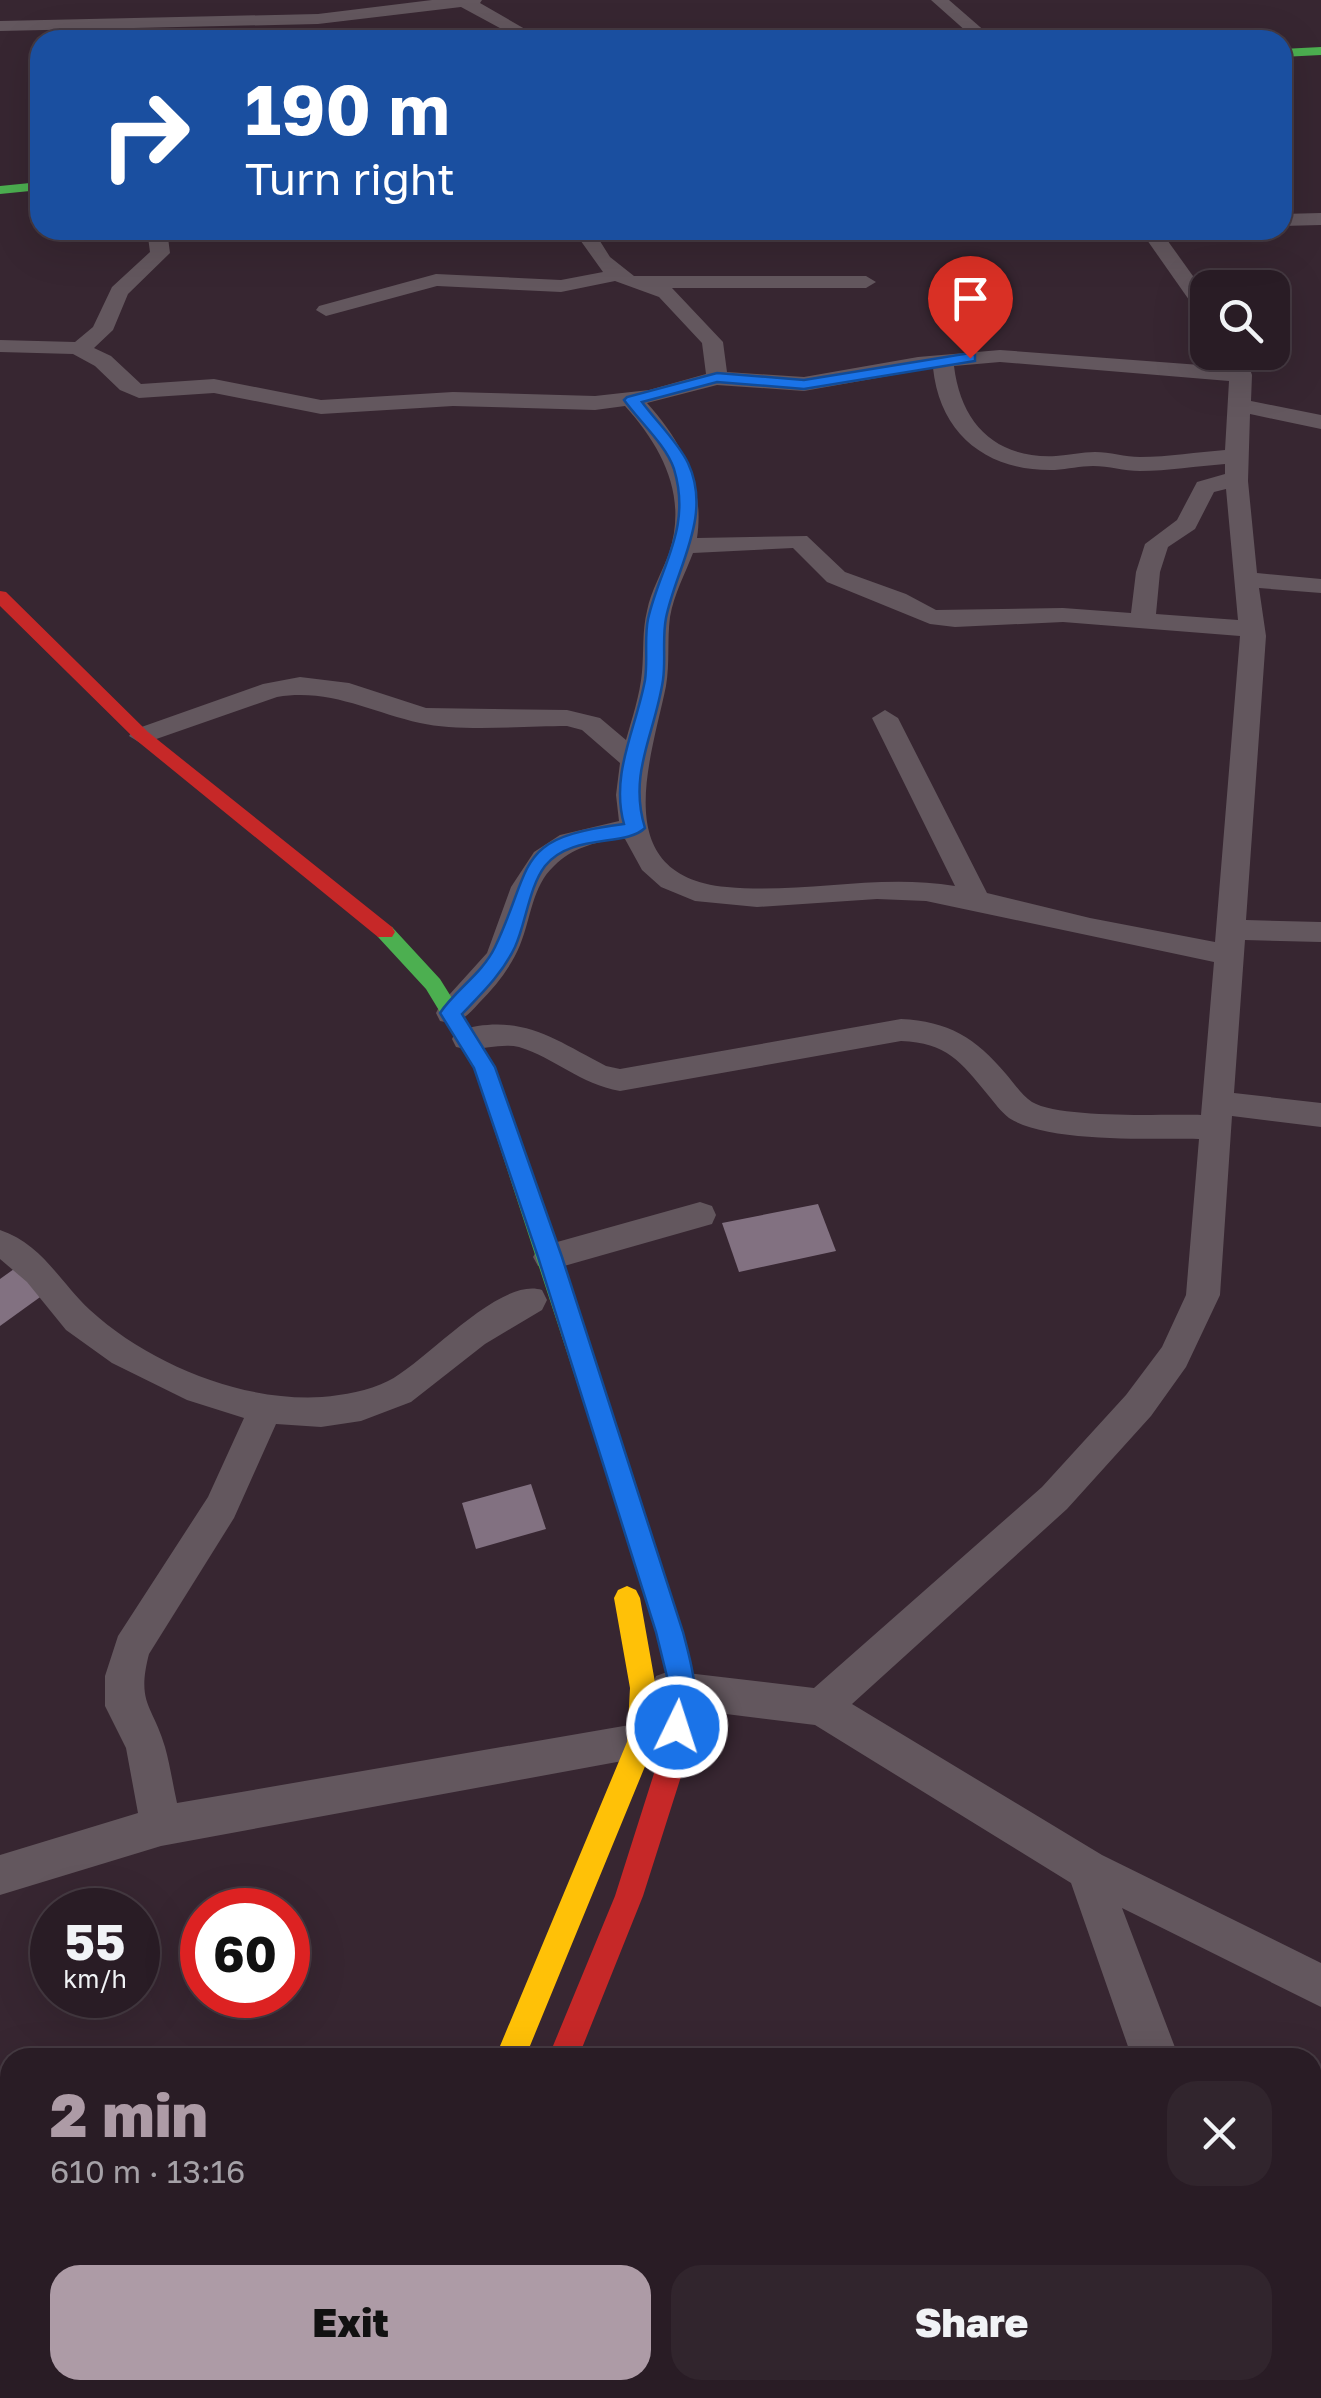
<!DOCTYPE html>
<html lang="en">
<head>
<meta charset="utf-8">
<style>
	:root { --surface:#291c25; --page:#31252d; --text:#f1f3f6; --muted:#a5a1a7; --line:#453a42; --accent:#ad9ba6 }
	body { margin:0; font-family:"Golos Text",sans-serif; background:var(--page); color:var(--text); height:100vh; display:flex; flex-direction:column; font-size:38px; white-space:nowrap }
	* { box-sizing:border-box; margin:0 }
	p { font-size:32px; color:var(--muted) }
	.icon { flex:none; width:55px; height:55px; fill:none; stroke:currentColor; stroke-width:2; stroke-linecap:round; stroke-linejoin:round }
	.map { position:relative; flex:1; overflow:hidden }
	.sheet { position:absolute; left:0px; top:2048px; width:1322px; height:352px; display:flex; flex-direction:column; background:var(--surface); border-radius:30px 30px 0 0; box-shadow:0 10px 40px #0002,0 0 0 2px var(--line) }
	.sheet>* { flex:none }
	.top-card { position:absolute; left:30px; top:30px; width:1262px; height:210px; border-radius:30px; box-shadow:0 10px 40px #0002,0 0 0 2px var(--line); background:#1a4fa0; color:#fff; overflow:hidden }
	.controls { position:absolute; left:1190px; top:270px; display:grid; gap:20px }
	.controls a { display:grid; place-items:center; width:100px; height:100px; border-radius:20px; background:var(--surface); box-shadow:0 10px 40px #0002,0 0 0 2px var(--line); font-size:50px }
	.speed { position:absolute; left:30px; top:1888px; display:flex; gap:20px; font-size:50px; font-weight:700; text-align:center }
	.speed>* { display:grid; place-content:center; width:130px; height:130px; border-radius:50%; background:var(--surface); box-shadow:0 10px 40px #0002,0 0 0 2px var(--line); line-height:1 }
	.speed small { font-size:25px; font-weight:400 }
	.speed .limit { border:15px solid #d22; background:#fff; color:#111 }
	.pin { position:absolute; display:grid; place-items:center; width:85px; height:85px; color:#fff; margin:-102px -42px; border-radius:50% 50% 50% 0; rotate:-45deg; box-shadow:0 0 10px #0007 }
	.pin .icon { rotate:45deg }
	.me { position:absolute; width:110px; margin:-55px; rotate:4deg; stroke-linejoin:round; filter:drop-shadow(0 0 8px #0008) }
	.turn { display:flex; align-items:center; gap:35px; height:210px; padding:0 50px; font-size:45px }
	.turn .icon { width:130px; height:130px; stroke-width:2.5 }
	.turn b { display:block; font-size:70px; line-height:85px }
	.round { display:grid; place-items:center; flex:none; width:105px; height:105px; border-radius:30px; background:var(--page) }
	.headline { display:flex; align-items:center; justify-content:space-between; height:170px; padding:0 50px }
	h1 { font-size:60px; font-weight:800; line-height:75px; color:var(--accent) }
	.primary-button { display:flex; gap:20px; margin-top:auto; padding:20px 50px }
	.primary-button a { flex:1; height:115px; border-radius:30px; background:var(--accent); color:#111; font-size:40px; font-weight:800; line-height:115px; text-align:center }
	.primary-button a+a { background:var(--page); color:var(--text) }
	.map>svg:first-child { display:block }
	.building { fill:#827181 }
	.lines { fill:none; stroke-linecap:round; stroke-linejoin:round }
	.street { fill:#63575e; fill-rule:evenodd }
	.fast { fill:#4caf50; fill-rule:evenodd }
	.slow { fill:#ffc107; fill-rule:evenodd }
	.jam { fill:#c62828; fill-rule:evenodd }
	.route { fill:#1a73e8; stroke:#114b97; stroke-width:2.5 }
</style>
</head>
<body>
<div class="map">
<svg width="1321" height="2398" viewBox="0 0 1321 2398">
	<rect width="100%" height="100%" fill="#372631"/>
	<g class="building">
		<path d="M818 1204 836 1251 739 1272 722 1223Z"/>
		<path d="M14 1269 43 1295 0 1326V1279Z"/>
		<path d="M531 1484 546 1529 476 1549 462 1503Z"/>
	</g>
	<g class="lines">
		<g class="street">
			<path d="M432 0H482L480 3 544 40H522L461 7 318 24 0 31V21L318 14Z"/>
			<path d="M931 0H949L995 40H976Z"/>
			<path d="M1321 213V225L1282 226V214Z"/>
			<path d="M147 230H167L170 253 128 294 113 330 94 348 111 356 141 384 214 379 321 400 453 392 595 396 649 390 706 374 702 343 659 297 615 281 561 292 437 286 326 316 316 310 319 306 436 274 561 280 603 272 573 230H593L610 257 634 276H866L876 282 866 288H672L723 342 727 372 804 377 918 357 1000 350 1227 367 1222 352H1244L1252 375 1251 401 1321 415V429L1250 414 1248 481 1257 573 1321 579V593L1259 588 1266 636 1246 920 1321 922V942L1245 940 1234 1093 1321 1103V1127L1232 1116 1220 1295 1186 1367 1151 1416 1067 1509 852 1704 1102 1855 1321 1963V2007L1122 1908 1179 2058H1132L1071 1883 815 1725 670 1707 656 1702 651 1689 656 1676 670 1671 814 1688 1042 1487 1126 1395 1162 1347 1186 1295 1199 1139C1152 1138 1047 1143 1009 1118 1001 1112 994 1102 988 1095 960 1061 947 1043 901 1041L620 1091C580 1084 555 1058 519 1047 499 1042 477 1053 456 1047L452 1039 456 1031C520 1012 552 1038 606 1066L620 1069 901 1019C948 1021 976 1038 1006 1074 1014 1083 1022 1096 1032 1102 1061 1119 1165 1114 1201 1115L1214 962 926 901 877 899 757 907 695 901 661 887 642 870 625 839H618C595 842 572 848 554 866 532 886 531 919 520 945 511 967 496 986 479 1003 467 1016 459 1026 440 1021L436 1013 440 1005 487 953 511 887 534 852 560 835 619 821 616 795 620 763 582 730 567 726C524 726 460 732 420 723 370 712 330 688 277 697L142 744 129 736 133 730 263 684 300 677 349 683 426 708 567 710 600 718 626 740C632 718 640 695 642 672 644 652 642 631 647 611 651 590 662 573 669 553 688 496 662 447 625 406L595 410 453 406 321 414 214 393 139 398 120 390 95 366 73 354 0 352V340L75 342 93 327 112 287 150 252ZM1000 362 1229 381 1225 450C1197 452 1169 457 1140 457 1125 457 1110 452 1095 452 1082 452 1069 455 1056 456 996 459 961 424 954 366ZM933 368C940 435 988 472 1055 470 1068 469 1080 466 1093 466 1109 466 1124 471 1140 471 1168 471 1197 466 1225 464V474L1197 482 1177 520 1145 544 1136 572 1131 613 1063 608 936 610 906 594 845 572 807 536 697 538C705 485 682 442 647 403L717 385 804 391ZM1226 489 1238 620 1156 614 1160 572 1168 547 1195 529 1214 492ZM793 548 827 582 930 624 955 627 1063 622 1240 636 1215 942 1090 918 987 893 898 718 885 710 872 718 955 886C878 873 804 894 727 887 607 876 651 760 666 686 670 663 667 640 670 617 674 594 685 574 693 553Z"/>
			<path d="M1140 230H1160L1208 297V319L1201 317Z"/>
			<path d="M700 1202 712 1206 716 1215 712 1224 550 1270 538 1266 533 1257 538 1248 550 1244Z"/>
			<path d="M0 1230C42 1244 59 1281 90 1310 149 1364 242 1402 322 1397 344 1395 368 1391 388 1381 426 1362 500 1276 542 1290L547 1300 542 1310 485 1344 411 1402 361 1421 321 1427 276 1424 234 1518 149 1654C136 1704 153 1705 165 1747 170 1765 173 1785 177 1803L641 1723 655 1729 661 1742 655 1755 161 1846 0 1895V1855L138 1813 126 1748 105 1706V1676L118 1636 208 1497 244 1418 187 1400 112 1363 66 1330 27 1282 0 1259Z"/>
			<path d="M1312 2197 1321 2201V2263L1312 2260Z"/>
		</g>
		<g class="fast">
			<path d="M1321 47V55L1282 57V49Z"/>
			<path d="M40 182V190L0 194V186Z"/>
			<path d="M385 925 392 927 440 979 495 1067 636 1484 632 1492 623 1495 614 1492 610 1484 474 1068 426 989 378 937 375 932Z"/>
		</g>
		<g class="slow">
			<path d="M627 1586 636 1590 640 1598 656 1688 655 1742 525 2058H495L627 1742 630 1688 614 1598 618 1590Z"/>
			<path d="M340 2390H374L370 2398H336Z"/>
			<path d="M397 2390H431L427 2398H393Z"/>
		</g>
		<g class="jam">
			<path d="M0 591 6 592 148 732 392 927 395 932 392 937H378L136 740 0 606Z"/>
			<path d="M623 1473 632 1476 636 1484 683 1632 696 1689 685 1764 643 1896 578 2058H548L615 1896 657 1764 670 1689 657 1632 610 1484 614 1476Z"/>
		</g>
	</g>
	<path class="route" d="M970 353 975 355V361L804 389 717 382 642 402C656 421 678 442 688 463 713 516 676 568 666 618 662 638 666 660 663 680 655 734 628 773 645 828 626 847 571 833 545 866 529 887 526 923 515 947 502 974 482 993 462 1014L495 1067 562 1257 683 1632C692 1667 703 1700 687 1736L677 1740 667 1736 663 1727 670 1689 656 1632 538 1257 474 1068 440 1013C456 989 482 974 495 947 535 862 513 838 624 824 610 774 636 729 645 680 648 660 644 638 648 619 660 566 692 529 674 469 666 445 639 421 624 400L627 397 717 373 804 380Z"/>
</svg>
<div class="controls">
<a><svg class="icon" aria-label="search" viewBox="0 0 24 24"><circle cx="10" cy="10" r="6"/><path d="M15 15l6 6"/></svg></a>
</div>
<div class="speed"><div>55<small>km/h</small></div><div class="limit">60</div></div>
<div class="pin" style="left:970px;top:358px;background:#d93025"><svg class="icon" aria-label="arrive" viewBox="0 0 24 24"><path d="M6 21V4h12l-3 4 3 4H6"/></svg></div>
<svg class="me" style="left:677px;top:1727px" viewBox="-20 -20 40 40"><circle r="17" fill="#1a73e8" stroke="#fff" stroke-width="3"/><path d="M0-11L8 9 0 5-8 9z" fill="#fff"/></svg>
<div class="top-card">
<div class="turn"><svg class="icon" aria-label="right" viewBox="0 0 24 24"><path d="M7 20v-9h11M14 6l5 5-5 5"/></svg><div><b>190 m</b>Turn right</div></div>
</div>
<section class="sheet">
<div class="headline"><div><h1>2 min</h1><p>610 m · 13:16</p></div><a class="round"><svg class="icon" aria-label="close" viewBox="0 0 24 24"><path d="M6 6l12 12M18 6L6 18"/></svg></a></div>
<div class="primary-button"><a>Exit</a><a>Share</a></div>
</section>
</div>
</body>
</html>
